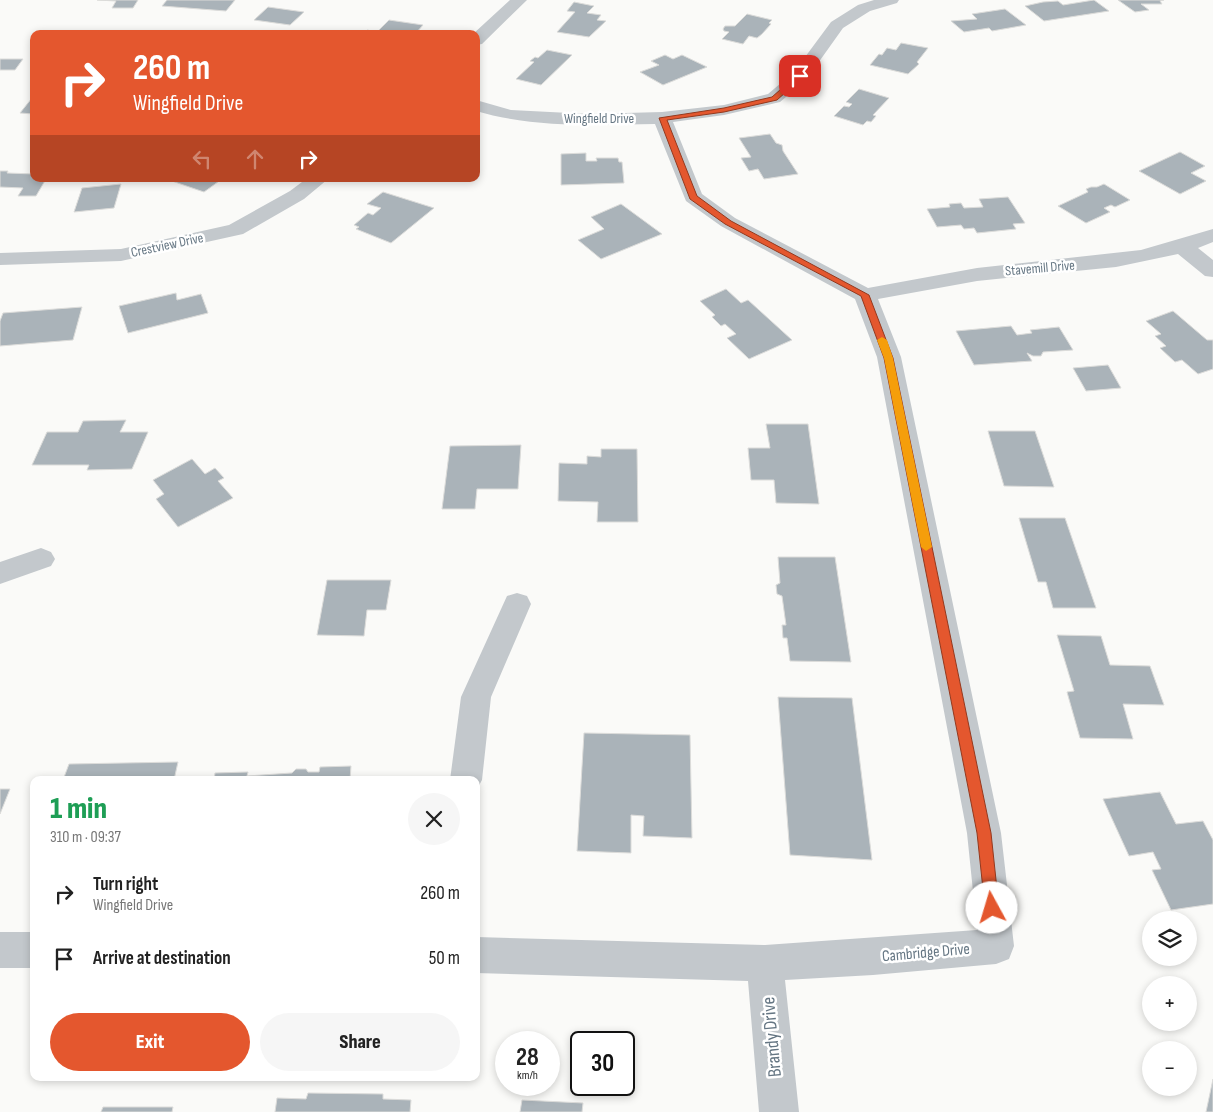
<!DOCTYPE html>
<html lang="en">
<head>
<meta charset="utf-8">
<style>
	:root { --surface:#fff; --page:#f6f6f6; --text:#222; --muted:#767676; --accent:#e4572e }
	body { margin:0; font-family:"Sofia Sans Condensed",sans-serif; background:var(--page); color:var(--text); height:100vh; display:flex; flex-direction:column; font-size:19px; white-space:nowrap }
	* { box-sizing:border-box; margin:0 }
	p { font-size:16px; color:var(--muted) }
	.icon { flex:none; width:28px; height:28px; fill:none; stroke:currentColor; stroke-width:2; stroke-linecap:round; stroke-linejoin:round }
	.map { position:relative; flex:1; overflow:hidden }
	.drawer { position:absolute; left:30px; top:776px; width:450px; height:305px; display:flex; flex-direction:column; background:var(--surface); border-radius:10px; box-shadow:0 2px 8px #0003 }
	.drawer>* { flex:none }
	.banner { position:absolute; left:30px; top:30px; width:450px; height:152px; border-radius:10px; box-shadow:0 2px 8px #0003; background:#e4572e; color:#fff; overflow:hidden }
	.fabs { position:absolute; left:1142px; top:911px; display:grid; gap:10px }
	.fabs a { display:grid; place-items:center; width:55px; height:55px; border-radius:50%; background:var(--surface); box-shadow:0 2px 8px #0003; font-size:25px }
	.speed { position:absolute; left:495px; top:1031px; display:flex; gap:10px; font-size:25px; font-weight:700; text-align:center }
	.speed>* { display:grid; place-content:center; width:65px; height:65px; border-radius:50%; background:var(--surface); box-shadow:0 2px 8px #0003; line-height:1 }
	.speed small { font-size:12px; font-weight:400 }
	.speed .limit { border:2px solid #111; border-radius:8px; background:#fff; color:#111 }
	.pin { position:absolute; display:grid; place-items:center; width:42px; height:42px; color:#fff; margin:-21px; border-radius:10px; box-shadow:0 2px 8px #0006 }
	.me { position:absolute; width:55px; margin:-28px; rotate:354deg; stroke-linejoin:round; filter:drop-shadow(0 0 4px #0008) }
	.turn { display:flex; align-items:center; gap:18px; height:105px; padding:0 20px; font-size:22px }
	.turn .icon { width:65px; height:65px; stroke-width:2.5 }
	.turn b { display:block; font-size:35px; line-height:42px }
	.lanes { display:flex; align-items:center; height:48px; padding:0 20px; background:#0003; justify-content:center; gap:25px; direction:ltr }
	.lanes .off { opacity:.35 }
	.round { display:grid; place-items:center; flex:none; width:52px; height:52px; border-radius:26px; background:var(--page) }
	.head { display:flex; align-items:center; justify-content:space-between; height:85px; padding:0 20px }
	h1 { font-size:30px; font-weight:800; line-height:38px; color:#1e9e55 }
	.button { display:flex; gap:10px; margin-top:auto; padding:10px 20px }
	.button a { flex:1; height:58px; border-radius:30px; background:var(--accent); color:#fff; font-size:20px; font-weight:800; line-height:58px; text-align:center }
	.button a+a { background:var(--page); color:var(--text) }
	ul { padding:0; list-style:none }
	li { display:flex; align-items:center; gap:15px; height:65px; padding:0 20px }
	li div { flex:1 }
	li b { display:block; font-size:19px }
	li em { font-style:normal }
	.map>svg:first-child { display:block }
	.building { fill:#aab3b9; stroke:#dcdcda }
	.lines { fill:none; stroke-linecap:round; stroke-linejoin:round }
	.minor { fill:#c3c8cc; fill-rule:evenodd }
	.route { fill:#e4572e; stroke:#94391e }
	.slow { fill:#f59e0b }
	.labels { text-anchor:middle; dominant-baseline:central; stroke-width:5; stroke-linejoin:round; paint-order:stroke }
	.far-street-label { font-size:14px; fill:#657683; stroke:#fff }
	.street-label { font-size:16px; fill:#657683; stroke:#fff }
	.near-street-label { font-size:19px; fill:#657683; stroke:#fff }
</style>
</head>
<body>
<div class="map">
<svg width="1213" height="1112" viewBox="0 0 1213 1112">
	<rect width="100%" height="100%" fill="#fafaf8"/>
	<g class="building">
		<path d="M97 0H138L133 8H112L116 1Z"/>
		<path d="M167 0H235L226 11 162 6Z"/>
		<path d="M1094 0 1109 11 1044 21 1025 6 1043 2 1058 1 1063 5Z"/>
		<path d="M1118 0H1164L1160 1 1162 4H1141L1149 10 1135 12Z"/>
		<path d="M574 2 594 6 587 13 601 15 597 20 606 21 589 37 557 32 575 12 567 11Z"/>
		<path d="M268 7 304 12 290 25 254 20Z"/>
		<path d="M1005 9 1026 25 992 31 989 28 964 32 951 21 977 19 972 14Z"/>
		<path d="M747 14 772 20 769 23 771 24 762 34 757 38 749 36 743 44 722 39 729 32 724 31 723 29 725 26H735Z"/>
		<path d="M389 20 423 25 416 33 364 34 367 30 377 32Z"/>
		<path d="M901 43 928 48 917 62 919 64 908 74 870 65 879 54 882 55 887 48 896 50Z"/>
		<path d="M547 50 572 55 541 85 516 79 534 62 530 61 535 57 538 58Z"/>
		<path d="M665 55 673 59 682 55 707 67 663 85 640 72 659 65 651 61Z"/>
		<path d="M0 59H23L15 70H0Z"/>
		<path d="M859 89 889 98 873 115 876 116 871 122 867 121 863 125 834 116 844 106 849 107 852 104 846 102Z"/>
		<path d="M32 98H34V114L20 113Z"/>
		<path d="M770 134 776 143 782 145 783 151 798 174 764 179 758 169 749 171 741 158 751 157 739 138Z"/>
		<path d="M1180 152 1205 166 1191 173 1206 181 1180 194 1139 171Z"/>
		<path d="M586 153V161H597L596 158H618L619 162H622L624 183 561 185V154Z"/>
		<path d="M0 171H8L7 173 34 174V179H46L36 196H18L23 188 0 187Z"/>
		<path d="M166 179H222L204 192Z"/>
		<path d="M121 184 114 208 74 212 82 188Z"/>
		<path d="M1104 184 1130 200 1115 207 1111 205 1104 208 1110 212 1086 223 1058 206 1088 192 1086 189 1091 187H1097Z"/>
		<path d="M383 192 434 208 391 243 356 229 359 227 354 225 368 213 373 215 381 208 367 204Z"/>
		<path d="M1008 197 1025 223 1013 224 1016 229 977 233 974 228 964 229 961 225 937 227 927 209 950 207 949 204 961 203 964 208 983 207 979 199Z"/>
		<path d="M621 204 662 234 601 259 578 240 604 229 591 217Z"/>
		<path d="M726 289 741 303 748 300 792 340 749 359 727 338 736 334 725 324 721 326 712 317 715 315 700 301Z"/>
		<path d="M176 293 177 300 201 294 208 313 128 333 119 306Z"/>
		<path d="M82 307 73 340 0 346V321L3 313Z"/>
		<path d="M1173 311 1207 340H1213V369L1198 374 1182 360 1175 362 1160 348 1166 346 1155 336 1161 334 1146 321Z"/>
		<path d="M1011 326 1017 335 1032 333 1030 330 1059 327 1073 350 1043 352 1041 356H1033L1027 353 1032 361 974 365 956 331Z"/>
		<path d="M1108 365 1121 388 1086 391 1073 368Z"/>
		<path d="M126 420 120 432H148L132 469 87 470 89 465H32L47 432H78L83 421Z"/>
		<path d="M766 424H808L819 504 776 503 774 480H751L748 448H770Z"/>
		<path d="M988 431H1035L1054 487 1004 486Z"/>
		<path d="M521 445 518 489H477L475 509H442L450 446Z"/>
		<path d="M601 449H637L638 522H597L598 502 558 501 559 463 587 464V456L601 457Z"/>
		<path d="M192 459 205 474 215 468 224 478 218 481 233 498 178 527 156 499 164 494 153 480Z"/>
		<path d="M1019 518H1065L1096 608H1053L1046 582H1038Z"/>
		<path d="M778 557H835L851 662 790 661 787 638H783L782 625H786L782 596 777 594 776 585 780 583Z"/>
		<path d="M327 580H391L386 610H367L364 636 317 635Z"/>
		<path d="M1057 635 1101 636 1110 665 1150 666 1164 705 1123 704 1133 739 1080 738 1067 692 1074 691Z"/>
		<path d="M778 697 852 698 872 860 790 855Z"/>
		<path d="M584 733 690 735 692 838 643 836 644 816 631 815V853L577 851Z"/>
		<path d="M178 762 174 780H63L69 764Z"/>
		<path d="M351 766 350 780H214L215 773 248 772 247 776 292 773 296 769H306L308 772H319L320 767Z"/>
		<path d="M0 789H10L0 814Z"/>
		<path d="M1160 792 1176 824 1203 821 1213 840V904L1171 910 1152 870 1161 869 1153 852 1129 856 1103 799Z"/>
		<path d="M1213 1079V1112H1206Z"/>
		<path d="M308 1093 383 1094V1099L411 1100 410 1112H275L277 1098 306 1099Z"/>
		<path d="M522 1100 583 1103 582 1112H520Z"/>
		<path d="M103 1107H173L172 1112H101Z"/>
	</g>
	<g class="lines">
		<g class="minor">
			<path d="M510 0H527L482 44 476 45V34H473Z"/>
			<path d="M874 0H899L897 3 870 11 843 28 806 80 780 102 724 115 673 122 702 194 735 218 868 288 977 268 1141 250 1213 229V242L1198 248 1213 260V277L1205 276 1178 254 1116 267 977 281 878 299 901 357 1001 833 1014 946 1009 959 996 964 873 975 785 980 799 1112H759L748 981 476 973V937L765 945 977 930 967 833 877 357 855 299 721 226 686 201 655 124C595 125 534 128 476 111V100L511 110 589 114 662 112 724 105 768 94 794 72 831 22 858 5Z"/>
			<path d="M306 179H328L304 199 243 234 121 261 0 265V253L121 249 229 225 290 191Z"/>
			<path d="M41 548 51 552 55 559 51 566 0 584V562Z"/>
			<path d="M517 593 527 596 531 604 491 697 482 780 476 791V780H450L461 697 507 596Z"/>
			<rect x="0" y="932" width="34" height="36"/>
		</g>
	</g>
	<path class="route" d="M798 74 804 76 777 100 724 112 667 120 697 196 731 221 869 295 893 358 991 833 999 908 997 913 992 916 987 913 985 908 977 833 884 358 861 296 725 224 690 199 659 118 724 108 772 97Z"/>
	<path class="slow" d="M882 337 887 340 893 358 932 547 926 551 921 547 884 358 877 340Z"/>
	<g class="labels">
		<g class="far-street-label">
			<text x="599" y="118">Wingfield Drive</text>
			<text transform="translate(167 245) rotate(-12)">Crestview Drive</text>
			<text transform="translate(1040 268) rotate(-5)">Stavemill Drive</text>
		</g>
		<g class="street-label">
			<text transform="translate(926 953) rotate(-5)">Cambridge Drive</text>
		</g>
		<g class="near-street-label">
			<text transform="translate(772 1037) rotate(-95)">Brandy Drive</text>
		</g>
	</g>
</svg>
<div class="fabs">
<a><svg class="icon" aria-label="layers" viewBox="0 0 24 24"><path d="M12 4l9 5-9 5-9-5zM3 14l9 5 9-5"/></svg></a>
<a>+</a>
<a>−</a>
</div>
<div class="speed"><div>28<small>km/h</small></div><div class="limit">30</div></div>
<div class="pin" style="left:800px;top:76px;background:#d93025"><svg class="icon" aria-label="arrive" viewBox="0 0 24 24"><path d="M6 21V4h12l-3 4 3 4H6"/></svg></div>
<svg class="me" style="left:992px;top:908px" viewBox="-20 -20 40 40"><circle r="19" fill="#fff"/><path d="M0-13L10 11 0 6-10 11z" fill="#e4572e"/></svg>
<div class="banner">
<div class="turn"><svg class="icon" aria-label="right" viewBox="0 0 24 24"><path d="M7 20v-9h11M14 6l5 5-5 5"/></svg><div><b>260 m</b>Wingfield Drive</div></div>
<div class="lanes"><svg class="icon off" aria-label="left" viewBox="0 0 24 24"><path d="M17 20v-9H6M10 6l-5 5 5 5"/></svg><svg class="icon off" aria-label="ahead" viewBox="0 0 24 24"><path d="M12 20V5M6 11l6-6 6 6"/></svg><svg class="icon" aria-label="right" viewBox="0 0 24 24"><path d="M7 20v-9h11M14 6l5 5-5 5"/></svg></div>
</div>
<section class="drawer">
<div class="head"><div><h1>1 min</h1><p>310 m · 09:37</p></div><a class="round"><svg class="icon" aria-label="close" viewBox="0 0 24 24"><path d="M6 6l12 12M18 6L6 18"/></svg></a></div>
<ul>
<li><svg class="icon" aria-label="right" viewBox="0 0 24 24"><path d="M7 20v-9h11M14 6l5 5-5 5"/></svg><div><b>Turn right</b><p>Wingfield Drive</p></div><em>260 m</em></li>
<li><svg class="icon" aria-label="arrive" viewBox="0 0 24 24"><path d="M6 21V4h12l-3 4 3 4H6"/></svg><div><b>Arrive at destination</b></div><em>50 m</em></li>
</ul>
<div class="button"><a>Exit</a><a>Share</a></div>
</section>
</div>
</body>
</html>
